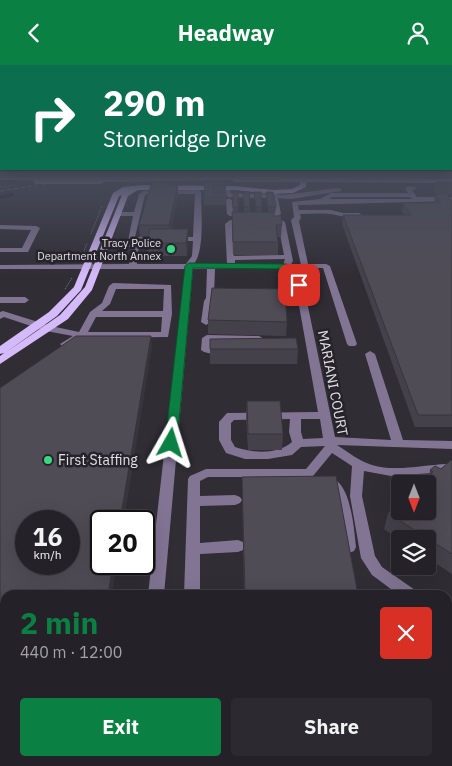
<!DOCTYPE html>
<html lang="en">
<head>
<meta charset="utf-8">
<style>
	:root { --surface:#242228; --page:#2c2a30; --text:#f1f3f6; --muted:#a3a4a8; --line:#413f45; --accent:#0b8043 }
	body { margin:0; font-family:"IBM Plex Sans",sans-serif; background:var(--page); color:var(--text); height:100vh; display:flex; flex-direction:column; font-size:19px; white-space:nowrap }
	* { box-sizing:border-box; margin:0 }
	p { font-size:16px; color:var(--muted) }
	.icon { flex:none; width:28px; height:28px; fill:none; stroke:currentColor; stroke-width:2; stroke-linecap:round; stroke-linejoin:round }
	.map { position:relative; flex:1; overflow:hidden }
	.drawer { position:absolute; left:0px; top:525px; width:452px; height:176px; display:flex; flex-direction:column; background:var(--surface); border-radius:15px 15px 0 0; box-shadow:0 5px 20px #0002,0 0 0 1px var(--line) }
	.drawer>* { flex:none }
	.top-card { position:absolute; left:0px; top:0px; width:452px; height:105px; box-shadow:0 5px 20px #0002,0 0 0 1px var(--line); background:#0b6e4f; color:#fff; overflow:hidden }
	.needle { width:32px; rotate:180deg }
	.buttons { position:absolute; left:391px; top:410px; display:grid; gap:10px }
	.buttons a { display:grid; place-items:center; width:45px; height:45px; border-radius:5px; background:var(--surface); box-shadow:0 5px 20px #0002,0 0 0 1px var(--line); font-size:25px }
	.speed { position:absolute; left:15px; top:445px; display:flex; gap:10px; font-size:25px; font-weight:700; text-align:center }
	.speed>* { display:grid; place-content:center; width:65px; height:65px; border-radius:50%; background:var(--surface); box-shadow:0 5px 20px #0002,0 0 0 1px var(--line); line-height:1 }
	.speed small { font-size:12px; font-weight:400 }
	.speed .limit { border:2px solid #111; border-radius:8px; background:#fff; color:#111 }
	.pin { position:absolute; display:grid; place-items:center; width:42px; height:42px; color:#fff; margin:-21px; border-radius:10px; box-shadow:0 2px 8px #0006 }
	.me { position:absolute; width:55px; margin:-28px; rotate:6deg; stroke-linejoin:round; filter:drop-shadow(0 0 4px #0008) }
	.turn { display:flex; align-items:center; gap:18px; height:105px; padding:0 20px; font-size:22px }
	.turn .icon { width:65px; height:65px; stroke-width:2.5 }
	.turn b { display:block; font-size:35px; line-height:42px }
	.round { display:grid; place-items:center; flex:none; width:52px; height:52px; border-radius:5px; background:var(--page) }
	.headline { display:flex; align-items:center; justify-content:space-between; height:85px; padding:0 20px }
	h1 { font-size:30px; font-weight:700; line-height:38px; color:var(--accent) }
	.cta { display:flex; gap:10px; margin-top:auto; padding:10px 20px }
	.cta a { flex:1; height:58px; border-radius:5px; background:var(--accent); color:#fff; font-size:20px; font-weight:700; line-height:58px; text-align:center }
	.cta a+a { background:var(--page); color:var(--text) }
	header { display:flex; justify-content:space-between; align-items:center; height:65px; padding:0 20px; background:var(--accent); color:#fff; font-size:22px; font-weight:700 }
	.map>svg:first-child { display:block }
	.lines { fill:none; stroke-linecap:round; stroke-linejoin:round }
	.canal { fill:#180d24; fill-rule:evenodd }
	.path { stroke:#7c7980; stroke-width:1; stroke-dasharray:1 1; stroke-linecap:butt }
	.minor { fill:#827594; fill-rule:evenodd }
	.major { fill:#d5bafa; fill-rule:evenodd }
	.rail { stroke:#838187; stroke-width:1; stroke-dasharray:4.5 2.5; stroke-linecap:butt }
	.major-bridge { stroke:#d5bafa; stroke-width:8 }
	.wall { fill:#45414a }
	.shaded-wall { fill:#38353c }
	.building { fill:#504c56; stroke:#38353c; fill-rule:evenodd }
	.route { fill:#0b8043; stroke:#07532c }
	.poi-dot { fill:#38d880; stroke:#27232b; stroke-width:2 }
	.labels { text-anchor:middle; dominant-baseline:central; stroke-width:5; stroke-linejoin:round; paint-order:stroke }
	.far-poi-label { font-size:11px; fill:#e2e0e5; stroke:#27232b; text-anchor:end }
	.street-label { font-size:14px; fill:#e2e0e5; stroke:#27232b }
	.poi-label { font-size:14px; fill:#e2e0e5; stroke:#27232b; text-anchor:start }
</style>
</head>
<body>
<header><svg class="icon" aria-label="back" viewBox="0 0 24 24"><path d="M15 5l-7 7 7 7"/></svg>Headway<svg class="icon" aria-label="person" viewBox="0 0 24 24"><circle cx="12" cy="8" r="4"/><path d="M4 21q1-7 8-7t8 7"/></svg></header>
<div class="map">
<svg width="452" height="701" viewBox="0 0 452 701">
	<rect width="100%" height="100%" fill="#302d35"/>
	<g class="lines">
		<path class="canal" d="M12 128 14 129V131L0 134V130Z"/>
		<g class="path">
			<path d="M0 122 15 120"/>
			<path d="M91 169 102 141"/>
			<path d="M83 189 87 178"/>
			<path d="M65 224 72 213"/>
		</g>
		<g class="minor">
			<path d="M370 111H376L377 113 374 115Z"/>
			<path d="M389 111H396L397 113 394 115Z"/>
			<path d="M418 111H425L426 113 423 115Z"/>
			<path d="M438 111H445L446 113 443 115Z"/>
			<path d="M408 121 416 122V124L412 125 417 132H452V136L298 140 299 145H331L343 148H359L362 150C353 156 340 150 330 149 320 148 310 149 300 149L301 153 299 156 308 199H326L330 201 357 279 355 281H349L347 279 323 203H306L299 206 306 232 335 372 391 375 365 289 370 286 375 289 403 375 452 376V384L337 380C348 387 359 396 372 400 395 407 423 400 447 399L452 400V409L446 407 391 411 364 406 362 431 375 491 382 502 415 525 418 530H399L372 510 361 493 350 431 352 401 332 388 313 411 309 412H208L200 416V431L235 430 240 432 242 435 240 438 235 440 200 441V478L238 475 243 477 245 481 243 485 238 487 200 489V530H184L188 414 190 411 206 404H306L325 381 301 382 292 390 268 394H245L226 388 219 375V357L227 348 318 347 298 235H271L267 232 271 229H297L293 209C277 198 235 204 215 204L214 230H225L229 233 225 236H213L211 257 206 260 201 257 204 236 206 233 207 204H193L164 530H148L185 204H0V200L129 199 132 182 105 180 104 178C112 173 131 175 139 179L137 199H186L192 191 193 176H128L133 151H118L115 149 118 147H134L139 129 144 126 198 125 201 127C201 147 205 184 194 199H227L225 159 230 155H243L247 157 243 159H233L234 191 284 190 278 159 268 157C272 154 281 154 285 157L293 196 290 201 301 200 291 155 294 152 292 137 320 134 331 128H408L405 123ZM147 129H195L193 172H135L145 130ZM332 132H410L412 134H329ZM285 194 283 200 235 199V195ZM290 354 289 367 292 377C277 390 252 388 235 382L231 375V358L234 355ZM301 354H320L323 373 303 374 301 367Z"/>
			<path d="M339 123 341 124V126L291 134 278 133 281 149 278 151H230L227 149 226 135 229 133 232 135 233 147H274L271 133 228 132 225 130V126L228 124 230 125 231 128 270 129 271 126 273 125 277 129 282 130Z"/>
			<path d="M0 160 36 161 40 163 28 187H0V183H22L31 165 0 164Z"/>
			<path d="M113 218 171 220 172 249 168 272 84 273 68 281H62L60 279 73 271 46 266 4 252 0 254V247L3 246 51 261 79 267 90 247 102 238 109 221ZM116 224H164L163 246H102L110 239ZM96 252H162L161 267H88Z"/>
			<path d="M0 232H25L29 235 25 238H0Z"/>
			<path d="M207 270 259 271 264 274 259 277 212 276 211 282H223L228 285C222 290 207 290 201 285L202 273Z"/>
			<path d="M331 413C351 418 354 464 356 482L354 486 349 488 344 486 342 482C339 455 339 440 325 417L327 414Z"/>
			<path d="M448 550 452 552V568L448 566Z"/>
			<path d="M131 696H149L148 701H130Z"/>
			<rect x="168" y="696" width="18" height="5"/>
			<path d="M381 696H399L400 701H382Z"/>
		</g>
		<g class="major">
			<path d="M0 111H53L54 113 51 115H0Z"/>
			<path d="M133 111 452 114V118L307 117 306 122 293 128 273 129 236 125H138L128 131 92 225 68 254 0 299V291L4 288 0 289V281L49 247 74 222 113 128 123 122 142 120 236 121 273 125 292 124 300 120V117H235L232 115 102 117 99 115 102 113ZM122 130 85 222 60 250 5 288 57 251 81 225 119 131Z"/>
		</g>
		<path class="rail" d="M0 126 96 111"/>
		<g class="major-bridge">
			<path d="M91 113H114"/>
			<path d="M37 115H100"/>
		</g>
	</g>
	<g class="wall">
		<path d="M205 117H226V140H204Z"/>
		<path d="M436 117H452V129H436L434 126Z"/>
		<path d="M178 118V129L172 164H188V177L187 191H148L147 178 148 172H140L139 160Z"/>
		<path d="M233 127H238V147H244L243 127 250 142V147H256L254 127 262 142V147H268L266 133V127L276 142 275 148H274V151L282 160 281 172H278V190H233L232 159V147H233Z"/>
		<path d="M435 129 452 136V362H415L342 159 343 150H404L402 147 403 138H434Z"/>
		<path d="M208 255 287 257 286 271 208 269Z"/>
		<path d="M210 284H298L297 299H210Z"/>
		<path d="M247 336 283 369 282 385H248L246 352Z"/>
		<path d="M452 396V509L428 493V474H400V475L384 464 388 448 429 411 430 405 441 404Z"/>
		<path d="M242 412 358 530H244L242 428Z"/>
	</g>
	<g class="shaded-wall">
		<path d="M178 118V129L170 172 169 160Z"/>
		<path d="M188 164V177L187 191 186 178Z"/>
		<path d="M151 271 152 282 124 456H120Z"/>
		<path d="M113 499H117L112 530H108Z"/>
		<path d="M81 696H86L85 701H80Z"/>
	</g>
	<g class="building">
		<path d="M152 117 178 118 169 160H139Z"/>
		<path d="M205 117H226V120H213V128H226V131H204Z"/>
		<path d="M436 117H452V120H438Z"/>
		<rect x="233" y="127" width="5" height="15"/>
		<path d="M243 127H249L250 142H244Z"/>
		<path d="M254 127H261L262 142H256Z"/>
		<path d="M266 127H273L276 142H268Z"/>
		<path d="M435 129H447L452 136V350H418L343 150H411L403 138H441Z"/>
		<path d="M232 147H274V151H281L282 160H276L278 177H233Z"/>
		<path d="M150 164H188L186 178H147Z"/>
		<path d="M212 223 285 224 287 257 208 255Z"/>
		<path d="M76 271H151L120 456H101V499H113L108 530H5V696H81L80 701H0V323ZM26 456H69V499H26Z"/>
		<path d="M296 273 298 284H210V274Z"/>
		<path d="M247 336H280L283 369H248Z"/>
		<path d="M451 395 452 396V489L388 448 400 437V446H428V419H420L433 407 430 405 435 401 441 404Z"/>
		<path d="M336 411 358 530H245L242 412Z"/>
		<path d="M250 696H390L391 701H250Z"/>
	</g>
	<linearGradient id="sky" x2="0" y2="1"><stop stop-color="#1a191d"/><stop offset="0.53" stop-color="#484c5c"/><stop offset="1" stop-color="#484c5c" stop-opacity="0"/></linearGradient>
	<rect width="452" height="210" fill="url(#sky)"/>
	<path class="route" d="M189 198 286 199 300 206 304 220 296 222 293 209 284 204 193 203 177 378 171 382 165 378 185 201Z"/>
	<g class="poi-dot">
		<circle cx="171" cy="184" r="5"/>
		<circle cx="48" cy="395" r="5"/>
	</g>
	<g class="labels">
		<g class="far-poi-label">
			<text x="161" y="178">Tracy Police<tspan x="161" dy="13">Department North Annex</tspan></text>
		</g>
		<g class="street-label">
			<text transform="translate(333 318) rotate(79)">MARIANI COURT</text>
		</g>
		<g class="poi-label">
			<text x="58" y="395">First Staffing</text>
		</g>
	</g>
</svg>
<div class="buttons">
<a><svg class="needle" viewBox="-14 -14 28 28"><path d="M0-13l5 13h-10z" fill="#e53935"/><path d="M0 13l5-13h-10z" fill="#a3a4a8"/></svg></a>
<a><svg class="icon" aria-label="layers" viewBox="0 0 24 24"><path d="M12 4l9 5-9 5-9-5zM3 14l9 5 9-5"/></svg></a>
</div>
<div class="speed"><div>16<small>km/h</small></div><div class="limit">20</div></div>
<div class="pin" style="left:299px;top:220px;background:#d93025"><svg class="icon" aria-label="arrive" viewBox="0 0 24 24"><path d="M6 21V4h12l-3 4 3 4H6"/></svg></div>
<svg class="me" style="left:171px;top:378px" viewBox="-20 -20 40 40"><path d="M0-17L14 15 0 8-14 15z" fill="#0b8043" stroke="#fff" stroke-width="4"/></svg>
<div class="top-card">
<div class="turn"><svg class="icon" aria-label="right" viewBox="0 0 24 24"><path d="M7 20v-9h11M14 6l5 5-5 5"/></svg><div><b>290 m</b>Stoneridge Drive</div></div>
</div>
<section class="drawer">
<div class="headline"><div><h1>2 min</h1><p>440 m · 12:00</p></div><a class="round" style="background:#d93025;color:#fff"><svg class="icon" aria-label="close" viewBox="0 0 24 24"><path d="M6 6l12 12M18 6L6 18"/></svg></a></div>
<div class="cta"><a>Exit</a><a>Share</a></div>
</section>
</div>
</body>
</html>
